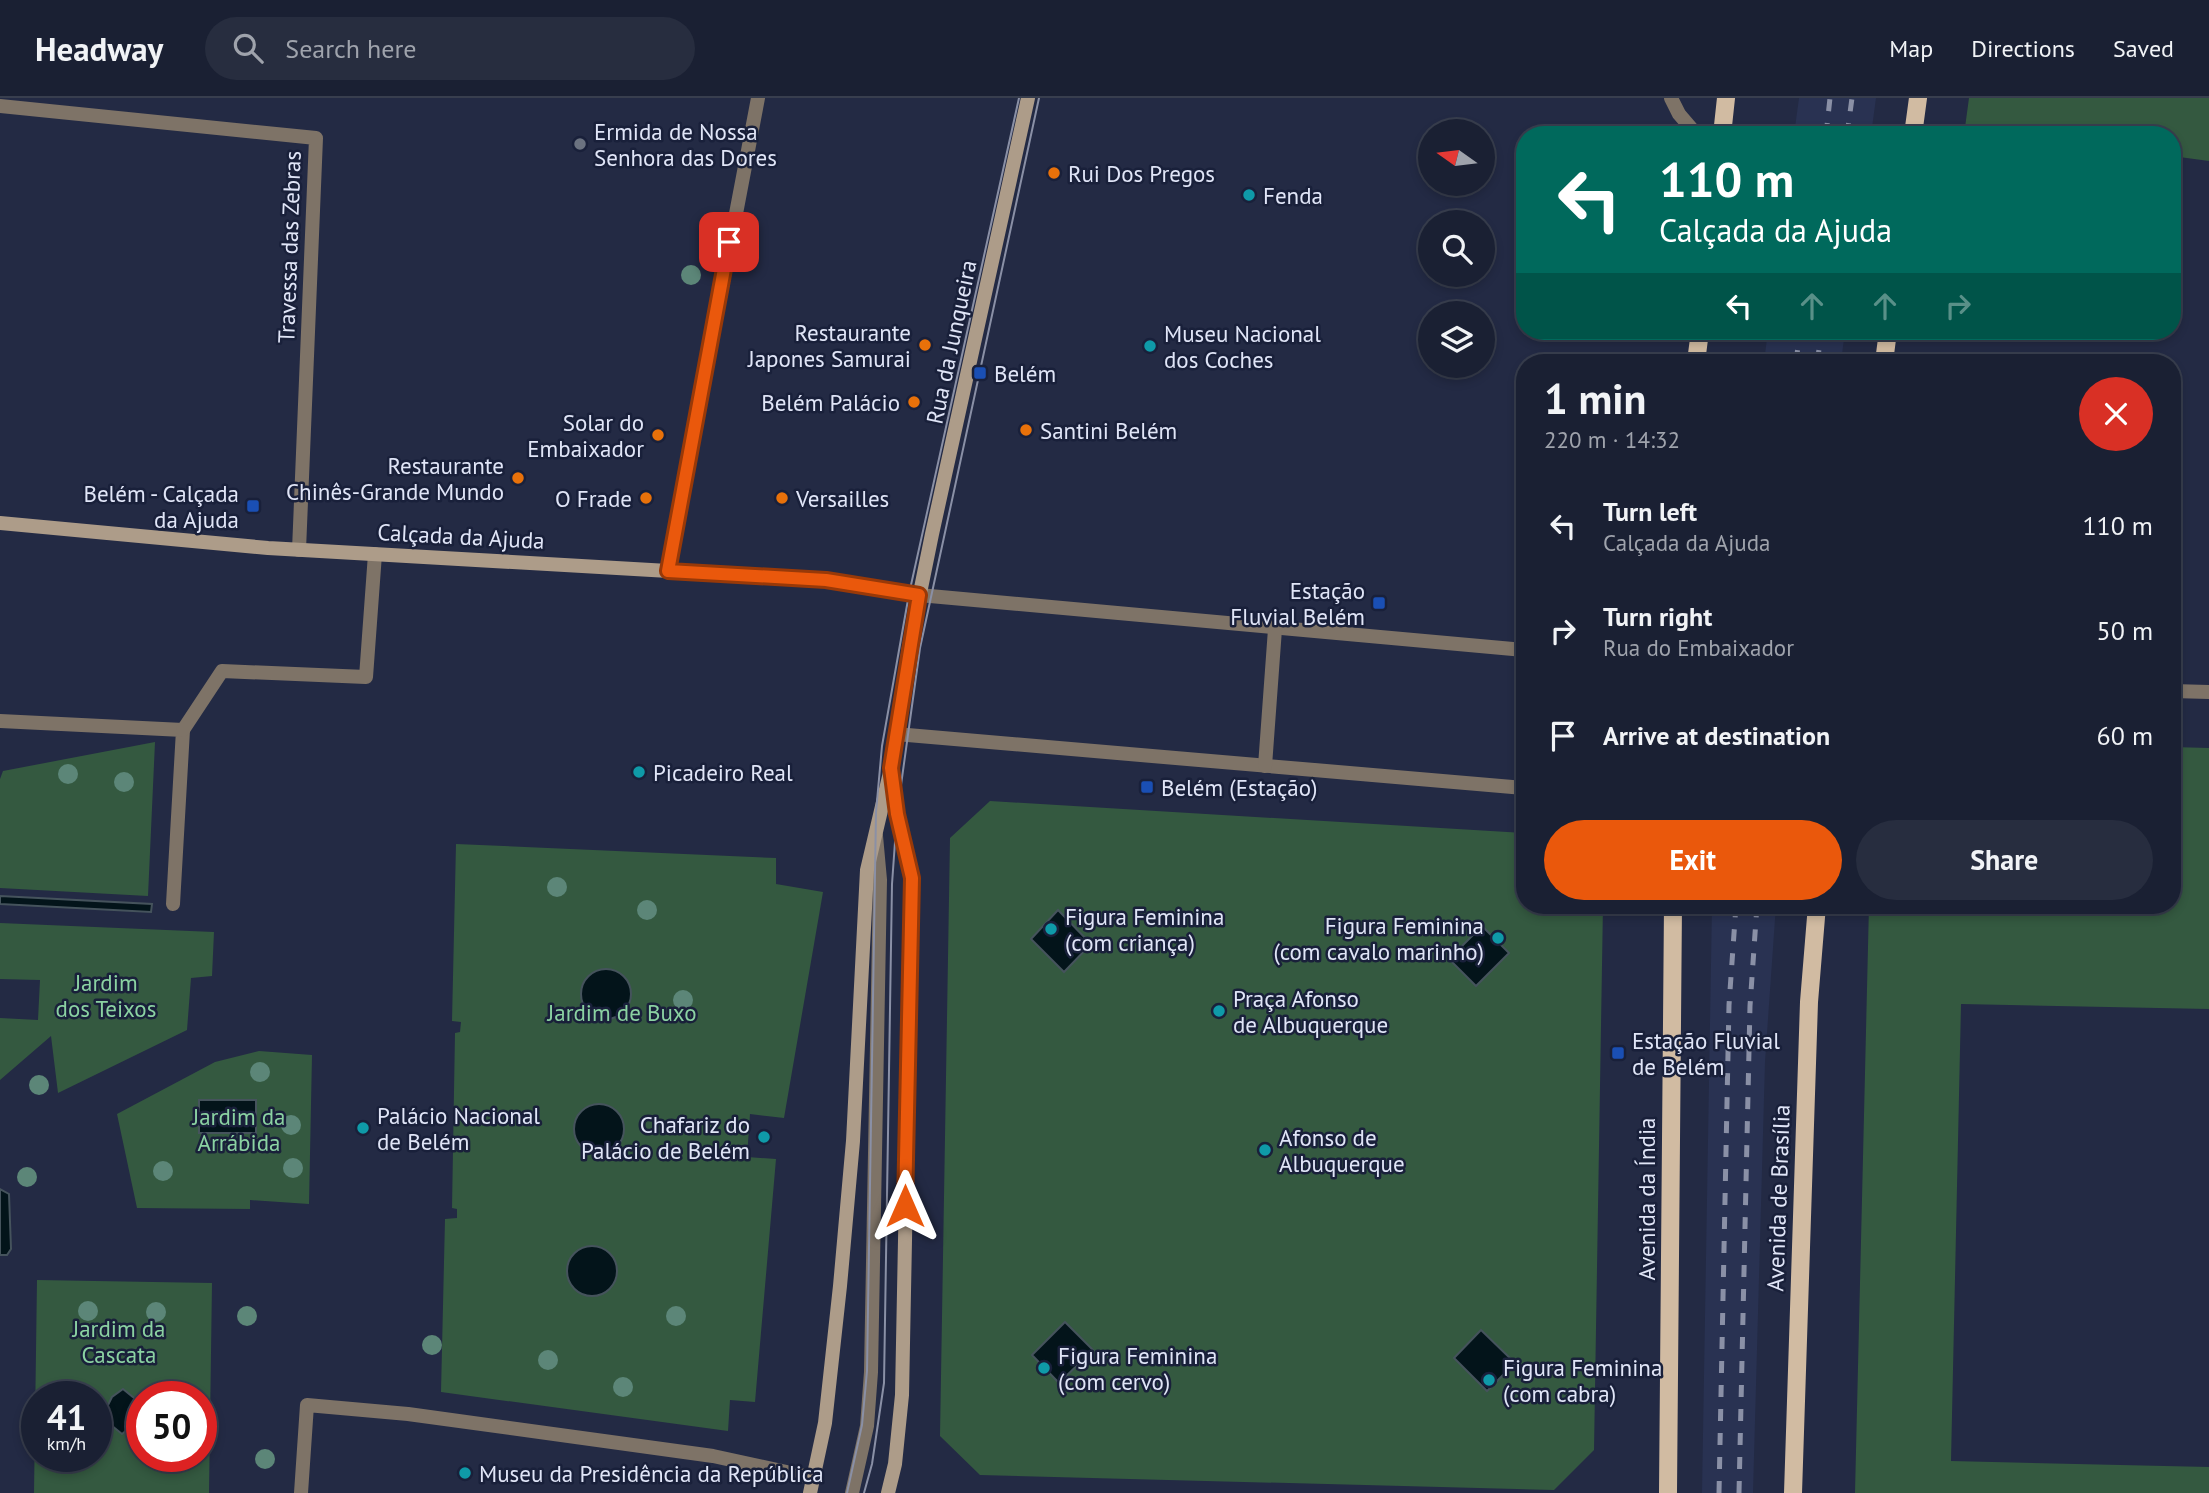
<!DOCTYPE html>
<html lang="en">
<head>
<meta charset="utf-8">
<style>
	:root { --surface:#1a2033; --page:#272d3f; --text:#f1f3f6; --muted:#9fa3ac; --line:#383e4e; --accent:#ea580c }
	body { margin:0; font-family:"PT Sans",sans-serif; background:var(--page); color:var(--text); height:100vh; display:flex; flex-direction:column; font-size:26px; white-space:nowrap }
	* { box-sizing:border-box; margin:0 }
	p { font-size:23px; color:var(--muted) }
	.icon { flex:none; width:38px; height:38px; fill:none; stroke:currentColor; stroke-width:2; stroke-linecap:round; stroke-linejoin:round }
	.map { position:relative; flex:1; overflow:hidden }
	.panel { position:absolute; left:1516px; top:256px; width:665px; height:560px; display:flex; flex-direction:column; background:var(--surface); border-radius:28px; box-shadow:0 4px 10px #0003,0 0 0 2px var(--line) }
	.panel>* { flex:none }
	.top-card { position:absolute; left:1516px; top:28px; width:665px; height:214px; border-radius:28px; box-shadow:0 4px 10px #0003,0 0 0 2px var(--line); background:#00695c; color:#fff; overflow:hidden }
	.needle { width:46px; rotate:284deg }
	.controls { position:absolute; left:1418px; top:21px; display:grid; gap:14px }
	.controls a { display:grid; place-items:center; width:77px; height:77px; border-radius:50%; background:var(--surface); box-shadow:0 4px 10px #0003,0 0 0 2px var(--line); font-size:35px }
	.speed { position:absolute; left:21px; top:1283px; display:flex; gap:14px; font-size:35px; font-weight:700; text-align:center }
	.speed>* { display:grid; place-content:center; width:91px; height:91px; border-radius:50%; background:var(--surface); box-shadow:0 4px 10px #0003,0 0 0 2px var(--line); line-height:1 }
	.speed small { font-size:18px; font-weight:400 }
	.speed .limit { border:10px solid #d22; background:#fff; color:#111 }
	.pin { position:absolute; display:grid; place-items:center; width:60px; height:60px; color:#fff; margin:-30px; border-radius:14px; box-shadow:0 4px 10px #0006 }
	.me { position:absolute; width:77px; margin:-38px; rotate:0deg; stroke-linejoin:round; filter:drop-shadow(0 0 5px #0008) }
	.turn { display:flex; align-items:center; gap:24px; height:147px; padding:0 28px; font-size:32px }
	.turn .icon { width:91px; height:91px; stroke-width:2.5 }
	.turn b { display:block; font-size:49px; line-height:60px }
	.lanes { display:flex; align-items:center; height:66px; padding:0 28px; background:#0003; justify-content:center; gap:35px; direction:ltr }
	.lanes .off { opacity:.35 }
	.round { display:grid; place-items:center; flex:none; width:74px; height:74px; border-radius:37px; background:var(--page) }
	.headline { display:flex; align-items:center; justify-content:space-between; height:119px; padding:0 28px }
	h1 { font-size:42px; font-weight:700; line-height:52px }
	.action { display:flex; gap:14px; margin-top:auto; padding:14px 28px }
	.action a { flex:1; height:80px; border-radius:42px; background:var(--accent); color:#fff; font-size:28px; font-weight:700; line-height:80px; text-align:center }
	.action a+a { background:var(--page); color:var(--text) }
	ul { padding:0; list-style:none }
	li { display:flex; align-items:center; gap:21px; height:105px; padding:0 28px }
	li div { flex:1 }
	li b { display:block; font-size:26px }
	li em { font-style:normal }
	header { display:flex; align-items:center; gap:42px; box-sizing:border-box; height:98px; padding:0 35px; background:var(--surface); border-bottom:2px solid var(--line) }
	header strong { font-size:33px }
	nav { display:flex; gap:38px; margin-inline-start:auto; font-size:24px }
	.search { width:490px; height:63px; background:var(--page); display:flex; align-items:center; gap:18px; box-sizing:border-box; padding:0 24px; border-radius:38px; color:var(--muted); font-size:26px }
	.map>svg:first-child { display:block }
	.built { fill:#293252 }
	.green { fill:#345940; fill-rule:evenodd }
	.water { fill:#03141a; stroke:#45535c; stroke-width:2 }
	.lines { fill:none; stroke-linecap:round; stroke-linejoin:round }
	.lane { stroke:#7e7367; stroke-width:14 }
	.street { stroke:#7e7367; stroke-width:14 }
	.secondary { stroke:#ad9c89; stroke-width:14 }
	.primary { stroke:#d1bba2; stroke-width:18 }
	.tram { stroke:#8a90a6; stroke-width:2 }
	.rail { stroke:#8a90a6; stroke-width:5; stroke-dasharray:12 12; stroke-linecap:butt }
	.tree { fill:#5c8678 }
	.route-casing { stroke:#983908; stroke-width:18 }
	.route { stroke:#ea580c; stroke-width:12 }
	.worship-dot { fill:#6b7280; stroke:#19203a; stroke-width:2.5 }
	.food-dot { fill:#e8710a; stroke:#19203a; stroke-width:2.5 }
	.culture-dot { fill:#0f9aa8; stroke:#19203a; stroke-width:2.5 }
	.transit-dot { fill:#1a4fb4; stroke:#19203a; stroke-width:2.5 }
	.labels { text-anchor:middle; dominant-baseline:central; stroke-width:5; stroke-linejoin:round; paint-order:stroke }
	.poi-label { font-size:23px; fill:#e0e5f7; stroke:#19203a; text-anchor:start }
	.street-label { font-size:23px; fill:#e0e5f7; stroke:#19203a }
	.park-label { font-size:23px; fill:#8bd2a2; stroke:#19203a }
</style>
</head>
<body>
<header>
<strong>Headway</strong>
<div class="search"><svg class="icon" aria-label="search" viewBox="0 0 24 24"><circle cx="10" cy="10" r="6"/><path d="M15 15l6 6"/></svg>Search here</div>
<nav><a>Map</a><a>Directions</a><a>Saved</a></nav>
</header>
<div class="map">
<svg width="2209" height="1395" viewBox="0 0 2209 1395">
	<rect width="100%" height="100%" fill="#232a44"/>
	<g class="built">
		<path d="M1799 0H1876L1871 37H1794Z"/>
		<path d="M1768 233H1845L1841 264H1764Z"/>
		<path d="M1712 807H1776L1765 964 1753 1395H1702Z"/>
	</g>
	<g class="green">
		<path d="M1969 0H2209V63L2172 58V37H1964Z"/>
		<path d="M155 644 148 798 0 790V681L3 673Z"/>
		<path d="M2172 649 2209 650V911L1961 906 1951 1363 2209 1369V1395H1855L1869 807H2172Z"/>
		<path d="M990 703 1524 735V807H1603L1594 1352 1554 1392 980 1377 940 1338 950 740Z"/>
		<path d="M456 746 776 760V786L823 794 784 1020 750 1016 747 1059 776 1061 755 1304 730 1302 728 1333 441 1294 445 1121 457 1120V1111L452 1110 455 935 460 934 461 924 452 923Z"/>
		<path d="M0 825 214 834 212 878 191 880 187 932 58 995 51 938 0 982V920L38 922 40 882 0 881Z"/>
		<path d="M259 953 312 957 309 1106 250 1102V1111L137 1110 117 1016 215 964Z"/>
		<path d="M37 1182 212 1185 209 1395H34ZM37 1298H96V1358H37ZM142 1298H201V1358H142Z"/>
	</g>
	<g class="water">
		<path d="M0 798 152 806 151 814 0 806Z"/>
		<path d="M1058 812 1091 846 1064 874 1031 841Z"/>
		<path d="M1482 828 1509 855 1476 888 1449 861Z"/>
		<circle cx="606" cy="896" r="25"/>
		<rect x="199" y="1002" width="57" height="33"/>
		<circle cx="599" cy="1031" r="25"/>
		<path d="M0 1091 9 1096 11 1151 7 1157H0Z"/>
		<circle cx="592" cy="1173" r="25"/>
		<path d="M1065 1224 1093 1252 1059 1285 1032 1257Z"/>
		<path d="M1481 1232 1515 1265 1487 1293 1454 1260Z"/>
		<path d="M123 1291 134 1300 141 1313 133 1327 122 1336 111 1327 105 1313 112 1299Z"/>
	</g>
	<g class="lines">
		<g class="lane">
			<path d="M1671 0 1679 16 1697 37"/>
			<path d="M2172 593 2209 594"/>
			<path d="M0 623 183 632 173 806"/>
			<path d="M183 632 222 573 366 579 375 456"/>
			<path d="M301 1395 307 1307 408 1316 713 1358 814 1380"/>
			<path d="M852 1395 867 1328 871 1274 880 782 876 738"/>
		</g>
		<g class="street">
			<path d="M0 8 316 40 299 452"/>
			<path d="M668 473 758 0"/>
			<path d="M919 497 1524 552"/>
			<path d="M896 636 1524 690"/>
			<path d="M1265 668 1275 531"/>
		</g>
		<g class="secondary">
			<path d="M0 425 268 450 826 482 919 497"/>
			<path d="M810 1395 825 1325 840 1188 853 1043 867 772 891 670 909 549 932 436 1028 0"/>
			<path d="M888 1395 895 1366 902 1297 912 780 897 716 893 682"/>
		</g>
		<g class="primary">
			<path d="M1722 37 1726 0"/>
			<path d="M1913 37 1918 0"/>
			<path d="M1696 264 1700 233"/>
			<path d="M1884 264 1888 233"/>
			<path d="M1668 1395 1673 807"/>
			<path d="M1793 1395 1809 904 1817 807"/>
		</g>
		<g class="tram">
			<path d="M847 1395 862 1327 867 1273 876 714 882 648 909 496 1019 0"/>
			<path d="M864 1395 872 1366 884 1285 892 786 897 716 920 550 1039 0"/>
		</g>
		<g class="rail">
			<path d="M1826 37 1830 0"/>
			<path d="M1847 37 1852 0"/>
			<path d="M1796 264 1800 233"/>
			<path d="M1817 264 1822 233"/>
			<path d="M1719 1395 1729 907 1736 807"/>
			<path d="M1739 1395 1750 908 1757 807"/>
		</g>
	</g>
	<g class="tree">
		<circle cx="691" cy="177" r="10"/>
		<circle cx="68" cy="676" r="10"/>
		<circle cx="124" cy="684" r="10"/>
		<circle cx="557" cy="789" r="10"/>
		<circle cx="647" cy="812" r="10"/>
		<circle cx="683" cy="902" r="10"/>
		<circle cx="260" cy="974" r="10"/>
		<circle cx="39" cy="987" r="10"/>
		<circle cx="291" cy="1027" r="10"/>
		<circle cx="293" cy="1070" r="10"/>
		<circle cx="163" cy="1073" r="10"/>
		<circle cx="27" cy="1079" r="10"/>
		<circle cx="88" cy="1213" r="10"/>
		<circle cx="156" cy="1214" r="10"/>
		<circle cx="247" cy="1218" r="10"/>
		<circle cx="676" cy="1218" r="10"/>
		<circle cx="432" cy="1247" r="10"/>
		<circle cx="548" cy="1262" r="10"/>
		<circle cx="623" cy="1289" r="10"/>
		<circle cx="265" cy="1361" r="10"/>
	</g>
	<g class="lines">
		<g class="route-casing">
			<path id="route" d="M729 144 668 473 826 482 919 497 891 670 897 716 912 780 905 1108"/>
		</g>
		<use href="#route" class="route"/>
	</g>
	<circle class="worship-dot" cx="580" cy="46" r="7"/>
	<g class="food-dot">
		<circle cx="1054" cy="75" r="7"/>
		<circle cx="925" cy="247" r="7"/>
		<circle cx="914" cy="304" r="7"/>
		<circle cx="1026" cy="332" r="7"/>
		<circle cx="658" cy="337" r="7"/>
		<circle cx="518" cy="380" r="7"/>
		<circle cx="646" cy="400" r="7"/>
		<circle cx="782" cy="400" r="7"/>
	</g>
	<g class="culture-dot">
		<circle cx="1249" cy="97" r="7"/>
		<circle cx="1150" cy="248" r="7"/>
		<circle cx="639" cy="674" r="7"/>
		<circle cx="1051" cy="831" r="7"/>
		<circle cx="1498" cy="840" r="7"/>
		<circle cx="1219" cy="913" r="7"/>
		<circle cx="363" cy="1030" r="7"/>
		<circle cx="764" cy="1039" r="7"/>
		<circle cx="1265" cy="1052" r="7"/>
		<circle cx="1044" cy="1270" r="7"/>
		<circle cx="1489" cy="1282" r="7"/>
		<circle cx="465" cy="1375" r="7"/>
	</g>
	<g class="transit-dot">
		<rect x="973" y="268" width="14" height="14" rx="3.5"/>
		<rect x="246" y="401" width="14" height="14" rx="3.5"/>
		<rect x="1372" y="498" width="14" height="14" rx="3.5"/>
		<rect x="1140" y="682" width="14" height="14" rx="3.5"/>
		<rect x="1611" y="948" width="14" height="14" rx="3.5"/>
	</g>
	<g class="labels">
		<g class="poi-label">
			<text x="594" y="33">Ermida de Nossa<tspan x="594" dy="26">Senhora das Dores</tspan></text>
			<text x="1068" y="75">Rui Dos Pregos</text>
			<text x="1263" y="97">Fenda</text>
			<text x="911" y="234" text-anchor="end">Restaurante<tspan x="911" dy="26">Japones Samurai</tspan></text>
			<text x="1164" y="235">Museu Nacional<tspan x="1164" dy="26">dos Coches</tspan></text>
			<text x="994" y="275">Belém</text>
			<text x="900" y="304" text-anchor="end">Belém Palácio</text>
			<text x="644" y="324" text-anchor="end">Solar do<tspan x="644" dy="26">Embaixador</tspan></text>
			<text x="1040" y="332">Santini Belém</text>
			<text x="504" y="367" text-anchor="end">Restaurante<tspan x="504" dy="26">Chinês-Grande Mundo</tspan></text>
			<text x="239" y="395" text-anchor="end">Belém - Calçada<tspan x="239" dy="26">da Ajuda</tspan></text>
			<text x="632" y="400" text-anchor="end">O Frade</text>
			<text x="796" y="400">Versailles</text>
			<text x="1365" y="492" text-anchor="end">Estação<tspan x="1365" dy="26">Fluvial Belém</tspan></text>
			<text x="653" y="674">Picadeiro Real</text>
			<text x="1161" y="689">Belém (Estação)</text>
			<text x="1065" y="818">Figura Feminina<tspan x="1065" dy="26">(com criança)</tspan></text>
			<text x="1484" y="827" text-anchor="end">Figura Feminina<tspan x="1484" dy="26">(com cavalo marinho)</tspan></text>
			<text x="1233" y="900">Praça Afonso<tspan x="1233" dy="26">de Albuquerque</tspan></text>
			<text x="1632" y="942">Estação Fluvial<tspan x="1632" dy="26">de Belém</tspan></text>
			<text x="377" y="1017">Palácio Nacional<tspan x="377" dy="26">de Belém</tspan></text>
			<text x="750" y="1026" text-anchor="end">Chafariz do<tspan x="750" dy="26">Palácio de Belém</tspan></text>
			<text x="1279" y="1039">Afonso de<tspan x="1279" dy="26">Albuquerque</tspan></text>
			<text x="1058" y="1257">Figura Feminina<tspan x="1058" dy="26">(com cervo)</tspan></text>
			<text x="1503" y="1269">Figura Feminina<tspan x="1503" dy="26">(com cabra)</tspan></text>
			<text x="479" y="1375">Museu da Presidência da República</text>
		</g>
		<g class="street-label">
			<text transform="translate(289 149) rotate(-88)">Travessa das Zebras</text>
			<text transform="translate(951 244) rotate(-78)">Rua da Junqueira</text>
			<text transform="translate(461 438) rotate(3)">Calçada da Ajuda</text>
			<text transform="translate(1778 1100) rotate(-88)">Avenida de Brasília</text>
			<text transform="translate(1646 1101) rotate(-90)">Avenida da Índia</text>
		</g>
		<g class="park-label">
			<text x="106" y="884">Jardim<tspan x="106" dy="26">dos Teixos</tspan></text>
			<text x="622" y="914">Jardim de Buxo</text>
			<text x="239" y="1018">Jardim da<tspan x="239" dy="26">Arrábida</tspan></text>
			<text x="119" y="1230">Jardim da<tspan x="119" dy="26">Cascata</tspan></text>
		</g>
	</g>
</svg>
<div class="controls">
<a><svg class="needle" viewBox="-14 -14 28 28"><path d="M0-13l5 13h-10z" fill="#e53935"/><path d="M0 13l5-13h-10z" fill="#9fa3ac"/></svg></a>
<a><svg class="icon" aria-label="search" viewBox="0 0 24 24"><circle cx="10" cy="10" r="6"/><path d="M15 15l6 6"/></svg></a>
<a><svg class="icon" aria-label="layers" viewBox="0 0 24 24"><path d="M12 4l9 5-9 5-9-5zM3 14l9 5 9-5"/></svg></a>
</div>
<div class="speed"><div>41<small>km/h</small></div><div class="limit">50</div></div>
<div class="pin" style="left:729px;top:144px;background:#d93025"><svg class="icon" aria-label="arrive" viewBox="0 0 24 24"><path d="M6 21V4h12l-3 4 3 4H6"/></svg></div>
<svg class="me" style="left:905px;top:1108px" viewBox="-20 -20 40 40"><path d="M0-17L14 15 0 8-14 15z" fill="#ea580c" stroke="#fff" stroke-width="4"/></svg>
<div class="top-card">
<div class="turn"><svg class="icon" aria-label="left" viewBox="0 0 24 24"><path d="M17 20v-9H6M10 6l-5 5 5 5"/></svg><div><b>110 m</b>Calçada da Ajuda</div></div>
<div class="lanes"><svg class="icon" aria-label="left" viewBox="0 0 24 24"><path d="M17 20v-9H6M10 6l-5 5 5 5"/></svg><svg class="icon off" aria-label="ahead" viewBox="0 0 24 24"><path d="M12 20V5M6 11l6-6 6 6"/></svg><svg class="icon off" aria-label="ahead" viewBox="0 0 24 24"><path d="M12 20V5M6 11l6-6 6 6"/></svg><svg class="icon off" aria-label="right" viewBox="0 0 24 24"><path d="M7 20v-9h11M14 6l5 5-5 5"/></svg></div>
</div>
<section class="panel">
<div class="headline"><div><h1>1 min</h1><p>220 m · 14:32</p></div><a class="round" style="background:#d93025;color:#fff"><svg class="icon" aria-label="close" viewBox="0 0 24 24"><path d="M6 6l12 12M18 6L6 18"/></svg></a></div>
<ul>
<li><svg class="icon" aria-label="left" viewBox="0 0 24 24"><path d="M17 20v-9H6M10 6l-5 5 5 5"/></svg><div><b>Turn left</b><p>Calçada da Ajuda</p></div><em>110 m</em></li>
<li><svg class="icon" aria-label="right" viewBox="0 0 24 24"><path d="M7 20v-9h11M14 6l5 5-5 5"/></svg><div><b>Turn right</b><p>Rua do Embaixador</p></div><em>50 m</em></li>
<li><svg class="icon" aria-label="arrive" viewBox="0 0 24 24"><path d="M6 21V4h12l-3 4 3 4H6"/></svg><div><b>Arrive at destination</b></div><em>60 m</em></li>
</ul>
<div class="action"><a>Exit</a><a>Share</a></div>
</section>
</div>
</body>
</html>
